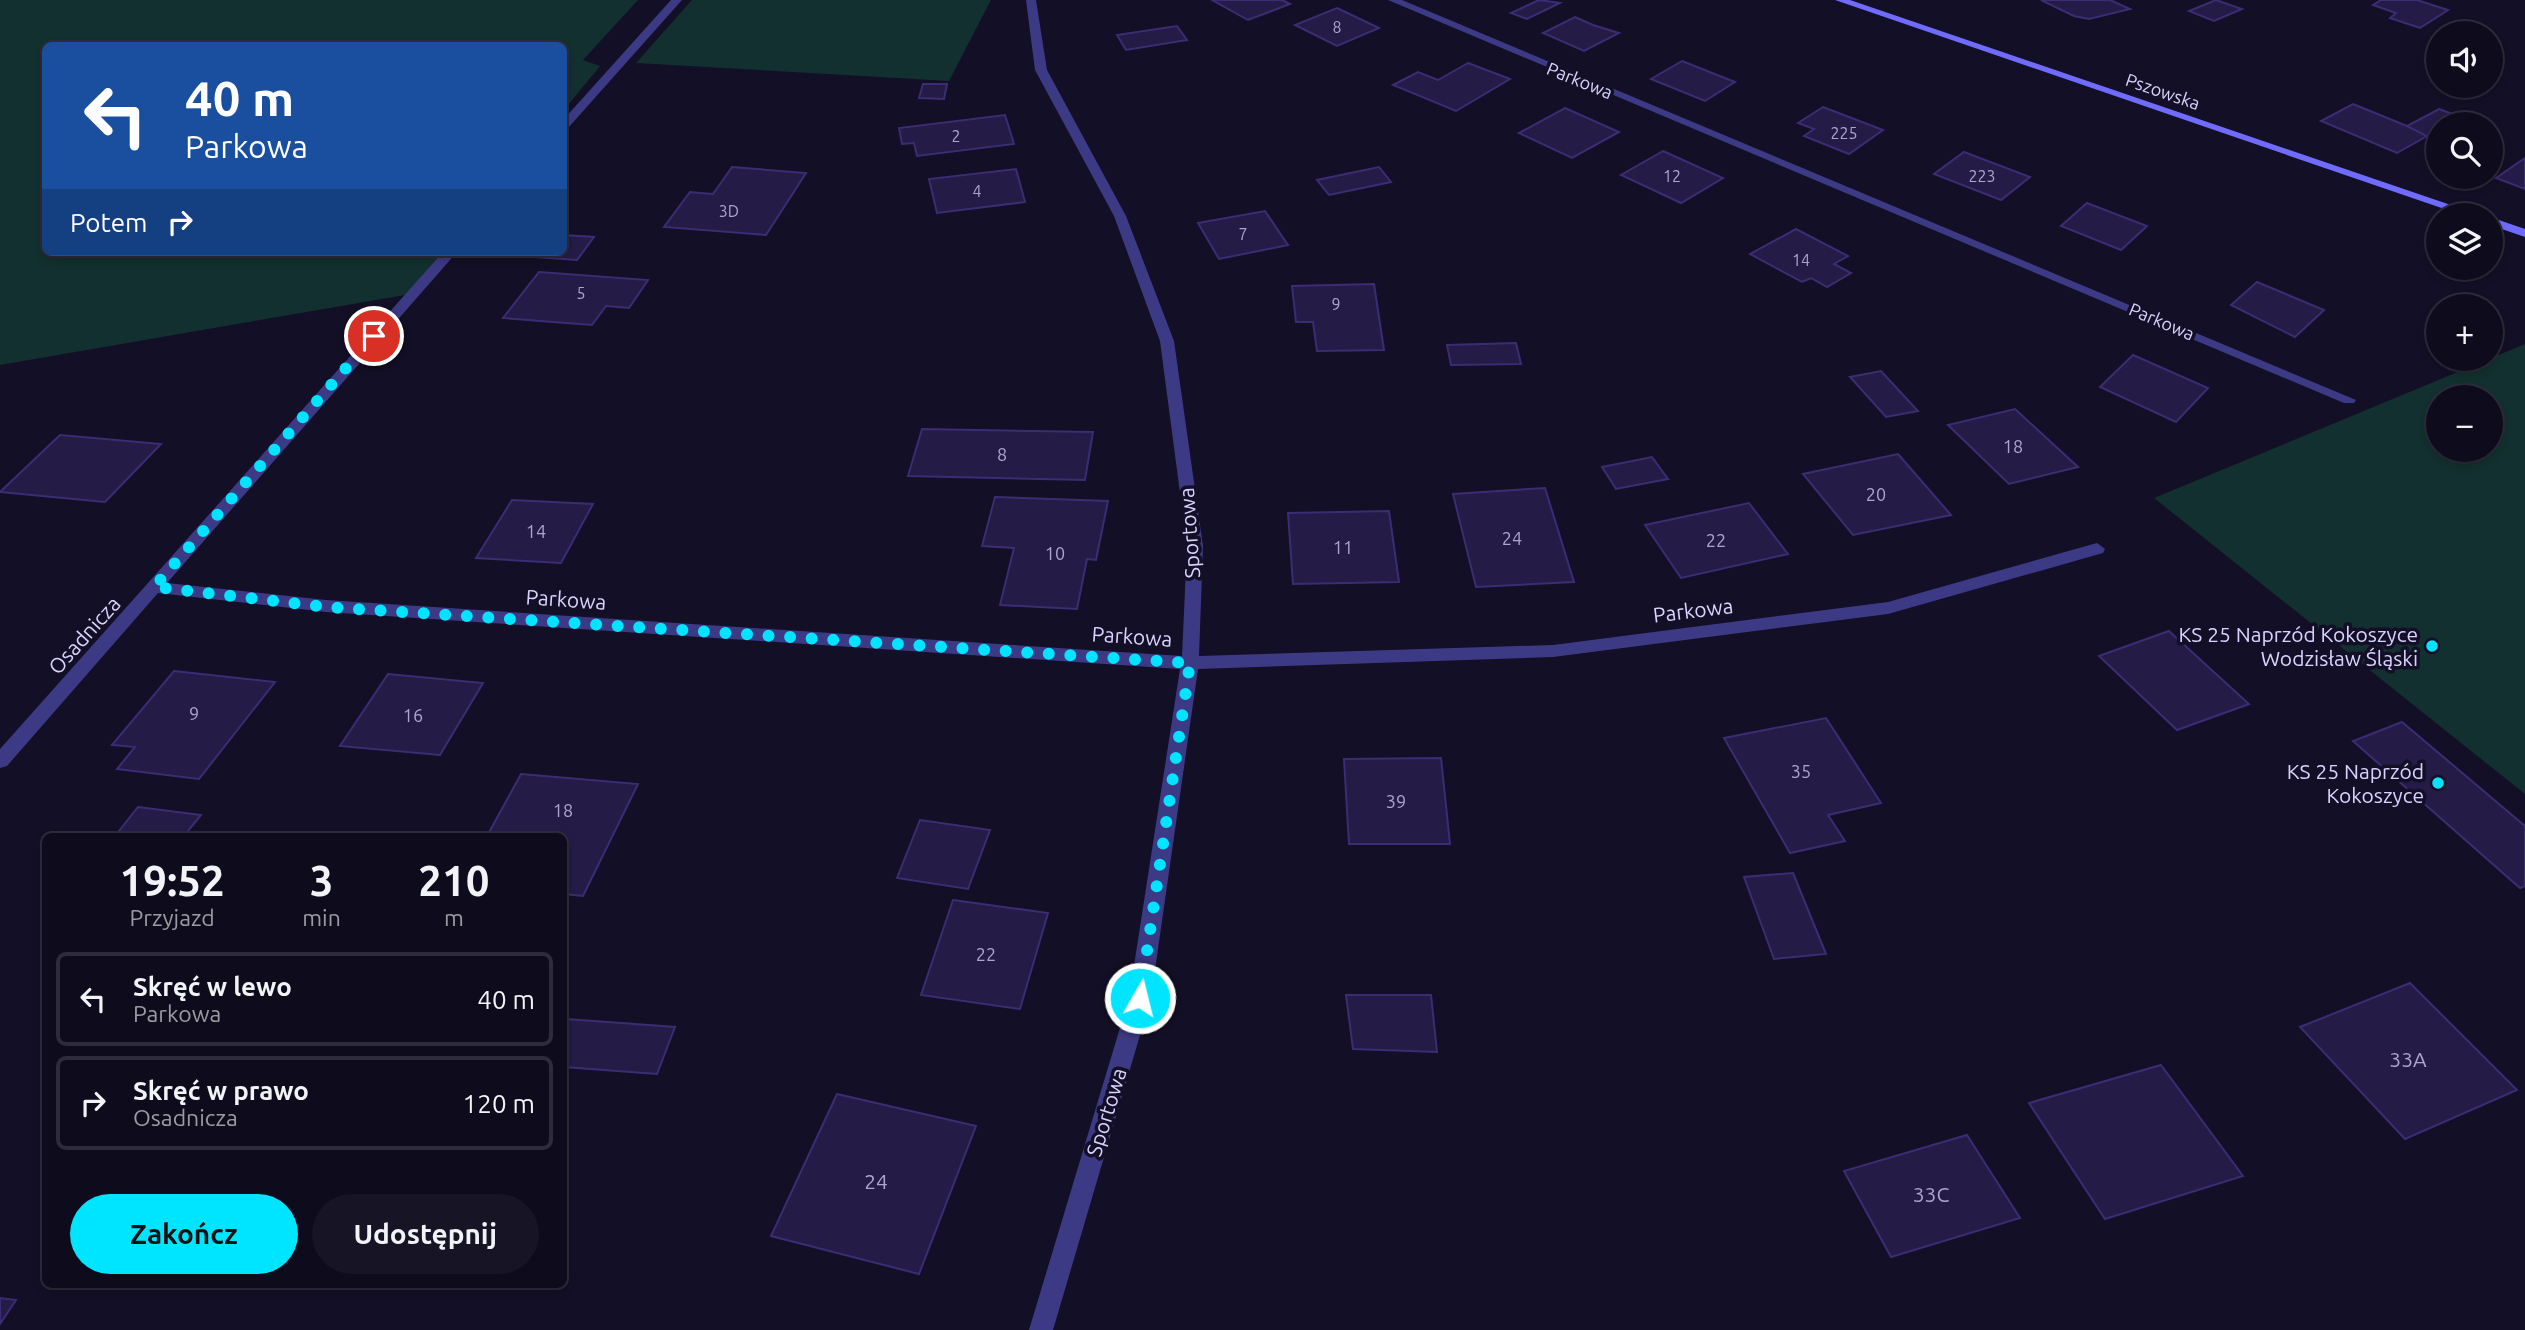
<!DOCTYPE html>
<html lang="pl">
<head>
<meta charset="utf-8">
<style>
	:root { --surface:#0e0b1c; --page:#171425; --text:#f1f3f6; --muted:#9b9ba3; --line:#2e2b3b; --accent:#00e5ff }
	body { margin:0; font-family:Ubuntu,sans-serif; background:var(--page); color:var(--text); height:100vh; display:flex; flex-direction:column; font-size:26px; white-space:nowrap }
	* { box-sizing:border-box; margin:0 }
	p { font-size:23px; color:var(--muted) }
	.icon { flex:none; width:38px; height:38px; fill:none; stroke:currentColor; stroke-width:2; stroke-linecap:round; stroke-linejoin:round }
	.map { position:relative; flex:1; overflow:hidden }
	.side { position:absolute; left:42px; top:833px; width:525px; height:455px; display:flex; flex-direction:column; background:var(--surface); border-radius:10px; box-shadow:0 4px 10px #0003,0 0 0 2px var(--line) }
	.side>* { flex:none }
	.guide { position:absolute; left:42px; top:42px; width:525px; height:214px; border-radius:10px; box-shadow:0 4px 10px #0003,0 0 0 2px var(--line); background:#1a4fa0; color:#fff; overflow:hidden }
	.controls { position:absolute; left:2426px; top:21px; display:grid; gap:14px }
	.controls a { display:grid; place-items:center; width:77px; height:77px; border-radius:50%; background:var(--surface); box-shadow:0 4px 10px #0003,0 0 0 2px var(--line); font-size:35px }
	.pin { position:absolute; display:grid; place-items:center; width:60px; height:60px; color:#fff; margin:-30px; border:4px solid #fff; border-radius:50%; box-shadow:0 2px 7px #0007 }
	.me { position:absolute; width:77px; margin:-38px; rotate:8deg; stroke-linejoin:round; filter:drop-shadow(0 0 5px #0008) }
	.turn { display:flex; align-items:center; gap:24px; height:147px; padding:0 28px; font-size:32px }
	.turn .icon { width:91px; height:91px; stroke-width:2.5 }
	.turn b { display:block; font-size:49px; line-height:60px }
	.then { display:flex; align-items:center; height:66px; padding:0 28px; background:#0003; gap:14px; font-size:26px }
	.eta { display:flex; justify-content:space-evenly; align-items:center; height:119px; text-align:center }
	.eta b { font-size:42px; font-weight:700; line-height:49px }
	.action { display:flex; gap:14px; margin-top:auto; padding:14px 28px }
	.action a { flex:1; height:80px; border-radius:42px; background:var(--accent); color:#111; font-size:28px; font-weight:700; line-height:80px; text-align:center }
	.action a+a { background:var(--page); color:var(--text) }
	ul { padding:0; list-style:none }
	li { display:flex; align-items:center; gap:21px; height:94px; margin:0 14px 10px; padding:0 14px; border:4px solid var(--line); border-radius:10px }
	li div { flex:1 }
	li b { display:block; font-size:26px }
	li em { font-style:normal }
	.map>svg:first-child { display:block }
	.green { fill:#12302f; fill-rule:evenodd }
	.building { fill:#241b47; stroke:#3b2d73; stroke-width:2 }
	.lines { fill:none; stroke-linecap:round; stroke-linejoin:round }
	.street { fill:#3d3a85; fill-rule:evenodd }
	.secondary { fill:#6f6bff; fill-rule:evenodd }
	.route { stroke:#00e5ff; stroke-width:12; stroke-dasharray:0 21.6 }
	.poi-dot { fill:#00e5ff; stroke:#130f26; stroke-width:2.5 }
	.labels { text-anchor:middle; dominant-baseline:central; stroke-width:7; stroke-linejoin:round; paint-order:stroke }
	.far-number-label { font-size:16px; fill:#aca6d1 }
	.far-street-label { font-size:18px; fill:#d9d4ff; stroke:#130f26 }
	.number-label { font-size:18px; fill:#aca6d1 }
	.street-label { font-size:21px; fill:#d9d4ff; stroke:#130f26 }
	.poi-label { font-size:21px; fill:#d9d4ff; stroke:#130f26; text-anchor:end }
	.near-number-label { font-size:21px; fill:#aca6d1 }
</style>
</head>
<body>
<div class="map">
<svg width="2525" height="1330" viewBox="0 0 2525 1330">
	<rect width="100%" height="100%" fill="#130f26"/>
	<g class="green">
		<path d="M0 0H638L583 60 600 66 564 110V46H46V252H446L411 294 0 365Z"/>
		<path d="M692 0H991L949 81 636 63Z"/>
		<path d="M2525 344V794L2154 498ZM2438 397H2490V450H2438Z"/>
	</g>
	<g class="building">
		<path d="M1212 0H1282L1290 4 1248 20Z"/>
		<path d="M1539 0 1560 3 1527 19 1511 13Z"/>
		<path d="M2041 0H2110L2130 9 2089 19 2074 16Z"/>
		<path d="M2216 0 2242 9 2214 21 2189 11Z"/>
		<path d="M2381 0H2417L2448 10 2420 28 2390 18 2396 13 2373 5Z"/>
		<path d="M1337 8 1379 28 1337 46 1295 25Z"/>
		<path d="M1575 17 1593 25 1619 33 1584 51 1543 33Z"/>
		<path d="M1177 26 1187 40 1126 50 1117 35Z"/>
		<path d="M1682 61 1735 82 1705 101 1651 79Z"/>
		<path d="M1468 63 1510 79 1456 111 1393 85 1418 72 1438 80Z"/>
		<path d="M923 84H947L944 99 919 98Z"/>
		<path d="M2353 104 2407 126 2429 135 2397 153 2321 121Z"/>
		<path d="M1823 107 1883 130 1849 154 1804 136 1814 129 1798 123Z"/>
		<path d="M1565 108 1619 132 1572 158 1519 133Z"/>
		<path d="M2439 109 2471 121 2438 124 2436 141 2407 126Z"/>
		<path d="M1005 115 1014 144 917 156 914 143 902 144 899 128Z"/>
		<path d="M1663 151 1723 178 1681 203 1621 175Z"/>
		<path d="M1964 152 2030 177 2001 200 1934 174Z"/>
		<path d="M2525 158V189L2496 178Z"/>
		<path d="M732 167 806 173 766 235 664 227 690 192 713 194Z"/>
		<path d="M1379 167 1391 182 1329 195 1317 180Z"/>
		<path d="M1016 169 1025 202 937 213 929 179Z"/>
		<path d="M2087 203 2147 226 2121 250 2061 226Z"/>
		<path d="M1265 211 1288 245 1219 259 1198 223Z"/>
		<path d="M1796 229 1848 256 1834 264 1851 273 1827 287 1811 278 1802 282 1750 254Z"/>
		<path d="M564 235 594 237 577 260 503 255 506 252H564Z"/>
		<path d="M539 272 648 280 629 308 606 306 592 325 503 318Z"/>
		<path d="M2257 282 2324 310 2295 337 2231 305Z"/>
		<path d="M1374 284 1384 350 1317 351 1313 322H1296L1292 286Z"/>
		<path d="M1516 343 1521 364 1451 365 1447 345Z"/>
		<path d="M2133 355 2208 388 2176 422 2100 387Z"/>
		<path d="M1881 371 1918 411 1886 417 1850 377Z"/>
		<path d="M2015 409 2078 467 2009 484 1948 425Z"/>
		<path d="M922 429 1093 432 1085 480 908 476Z"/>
		<path d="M60 435 161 444 105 502 0 492Z"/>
		<path d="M1898 454 1951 515 1853 535 1803 474Z"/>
		<path d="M1652 457 1668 479 1616 489 1602 467Z"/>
		<path d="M1545 488 1574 582 1476 587 1453 494Z"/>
		<path d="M995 497 1108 501 1096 560 1087 559 1077 609 1000 605 1014 548 982 546Z"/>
		<path d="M512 500 593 504 561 563 476 558Z"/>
		<path d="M1749 503 1788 554 1681 578 1645 525Z"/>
		<path d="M1389 511 1399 582 1293 584 1288 513Z"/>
		<path d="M2169 631 2249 704 2177 730 2099 656Z"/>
		<path d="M174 671 275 682 199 779 117 769 135 747 112 745Z"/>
		<path d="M388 674 483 683 440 755 340 746Z"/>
		<path d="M1826 718 1881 803 1828 815 1845 841 1790 853 1724 738Z"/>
		<path d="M2402 722 2525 826V886L2520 888 2353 741Z"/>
		<path d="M1441 758 1450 844H1349L1344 759Z"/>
		<path d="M521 774 638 784 583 896 564 894V836H487Z"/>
		<path d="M138 807 201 815 184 836H115Z"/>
		<path d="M920 820 990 830 968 889 897 878Z"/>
		<path d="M1793 873 1826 954 1774 959 1744 877Z"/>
		<path d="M953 900 1048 913 1020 1009 921 995Z"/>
		<path d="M2410 983 2517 1090 2405 1139 2300 1027Z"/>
		<path d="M1346 995H1431L1437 1052 1353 1049Z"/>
		<path d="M566 1019 675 1027 657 1074 564 1067Z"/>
		<path d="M2161 1065 2243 1176 2105 1219 2029 1103Z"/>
		<path d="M837 1094 976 1126 919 1274 771 1236Z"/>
		<path d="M1967 1135 2020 1218 1891 1257 1844 1171Z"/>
		<path d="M0 1298 16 1300 0 1324Z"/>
	</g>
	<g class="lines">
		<g class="street">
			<path d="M671 0H682L568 128 564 129V119Z"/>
			<path d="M1026 0H1036L1047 70 1126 216 1174 341 1203 546 1199 656 1553 645 1888 602 2097 543 2105 549 2103 553 1888 614 1553 657 1198 669 1151 998 1053 1330H1029L1129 998 1180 669 326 612 158 593 7 766 0 768V749L443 252H457L167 583 326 600 1182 656 1187 546 1160 341 1114 216 1035 70Z"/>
			<path d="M1388 0H1402L2356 400 2354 403H2344Z"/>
		</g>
		<g class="secondary">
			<path d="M1835 0H1850L2480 215H2462Z"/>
			<path d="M2490 217 2525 229V237L2490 225Z"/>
		</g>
	</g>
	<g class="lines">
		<path class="route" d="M374 336 154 587 326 607 1190 663 1140 998"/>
	</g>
	<g class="poi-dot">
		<circle cx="2432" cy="646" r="7"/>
		<circle cx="2438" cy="783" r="7"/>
	</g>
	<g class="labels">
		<g class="far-number-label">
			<text x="1337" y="27">8</text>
			<text x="1844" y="133">225</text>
			<text x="956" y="136">2</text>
			<text x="1672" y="176">12</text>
			<text x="1982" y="176">223</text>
			<text x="977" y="191">4</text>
			<text x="729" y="211">3D</text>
			<text x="1243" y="234">7</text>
			<text x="1801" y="260">14</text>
			<text x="581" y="293">5</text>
			<text x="1336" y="304">9</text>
		</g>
		<g class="far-street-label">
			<text transform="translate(1580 80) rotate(22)">Parkowa</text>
			<text transform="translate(2163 91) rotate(19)">Pszowska</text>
			<text transform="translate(2162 321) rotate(23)">Parkowa</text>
		</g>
		<g class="number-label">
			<text x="2013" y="446">18</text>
			<text x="1002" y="454">8</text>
			<text x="1876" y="494">20</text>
			<text x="536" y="531">14</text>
			<text x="1512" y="538">24</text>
			<text x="1716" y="540">22</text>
			<text x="1343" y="547">11</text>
			<text x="1055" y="553">10</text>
			<text x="194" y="713">9</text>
			<text x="413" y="715">16</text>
			<text x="1801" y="771">35</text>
			<text x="1396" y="801">39</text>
			<text x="563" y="810">18</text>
			<text x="986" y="954">22</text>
		</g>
		<g class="street-label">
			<text transform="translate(1189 533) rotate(-94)">Sportowa</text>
			<text transform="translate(566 599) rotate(4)">Parkowa</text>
			<text transform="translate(1693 610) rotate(-7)">Parkowa</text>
			<text transform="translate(84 635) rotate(-48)">Osadnicza</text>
			<text transform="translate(1132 636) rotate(4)">Parkowa</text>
			<text transform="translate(1106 1112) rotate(-73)">Sportowa</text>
		</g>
		<g class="poi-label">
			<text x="2418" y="634">KS 25 Naprzód Kokoszyce<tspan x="2418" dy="24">Wodzisław Śląski</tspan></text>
			<text x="2424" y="771">KS 25 Naprzód<tspan x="2424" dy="24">Kokoszyce</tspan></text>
		</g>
		<g class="near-number-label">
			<text x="2408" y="1059">33A</text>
			<text x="876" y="1181">24</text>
			<text x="1931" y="1194">33C</text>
		</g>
	</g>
</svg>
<div class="controls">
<a><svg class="icon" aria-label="sound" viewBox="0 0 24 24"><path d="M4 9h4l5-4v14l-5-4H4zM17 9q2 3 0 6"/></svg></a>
<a><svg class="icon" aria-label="search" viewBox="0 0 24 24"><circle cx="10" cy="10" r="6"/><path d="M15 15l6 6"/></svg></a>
<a><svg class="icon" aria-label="layers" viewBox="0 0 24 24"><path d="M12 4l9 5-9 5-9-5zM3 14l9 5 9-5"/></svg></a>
<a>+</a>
<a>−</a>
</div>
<div class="pin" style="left:374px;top:336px;background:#d93025"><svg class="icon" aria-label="arrive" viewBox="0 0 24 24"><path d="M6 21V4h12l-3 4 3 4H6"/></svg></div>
<svg class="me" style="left:1140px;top:998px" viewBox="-20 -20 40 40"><circle r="17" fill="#00e5ff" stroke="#fff" stroke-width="3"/><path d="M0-11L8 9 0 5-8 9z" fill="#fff"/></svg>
<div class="guide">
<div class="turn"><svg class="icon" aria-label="left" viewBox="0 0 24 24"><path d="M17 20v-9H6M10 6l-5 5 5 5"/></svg><div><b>40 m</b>Parkowa</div></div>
<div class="then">Potem<svg class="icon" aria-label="right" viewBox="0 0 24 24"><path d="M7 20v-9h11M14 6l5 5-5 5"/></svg></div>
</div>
<section class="side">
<div class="eta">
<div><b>19:52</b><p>Przyjazd</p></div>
<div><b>3</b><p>min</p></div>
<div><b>210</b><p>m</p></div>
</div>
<ul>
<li><svg class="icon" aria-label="left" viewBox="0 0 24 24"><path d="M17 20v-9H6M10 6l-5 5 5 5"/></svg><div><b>Skręć w lewo</b><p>Parkowa</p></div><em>40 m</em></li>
<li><svg class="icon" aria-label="right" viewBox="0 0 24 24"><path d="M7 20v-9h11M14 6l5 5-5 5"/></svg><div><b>Skręć w prawo</b><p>Osadnicza</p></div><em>120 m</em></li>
</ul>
<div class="action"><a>Zakończ</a><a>Udostępnij</a></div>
</section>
</div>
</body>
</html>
